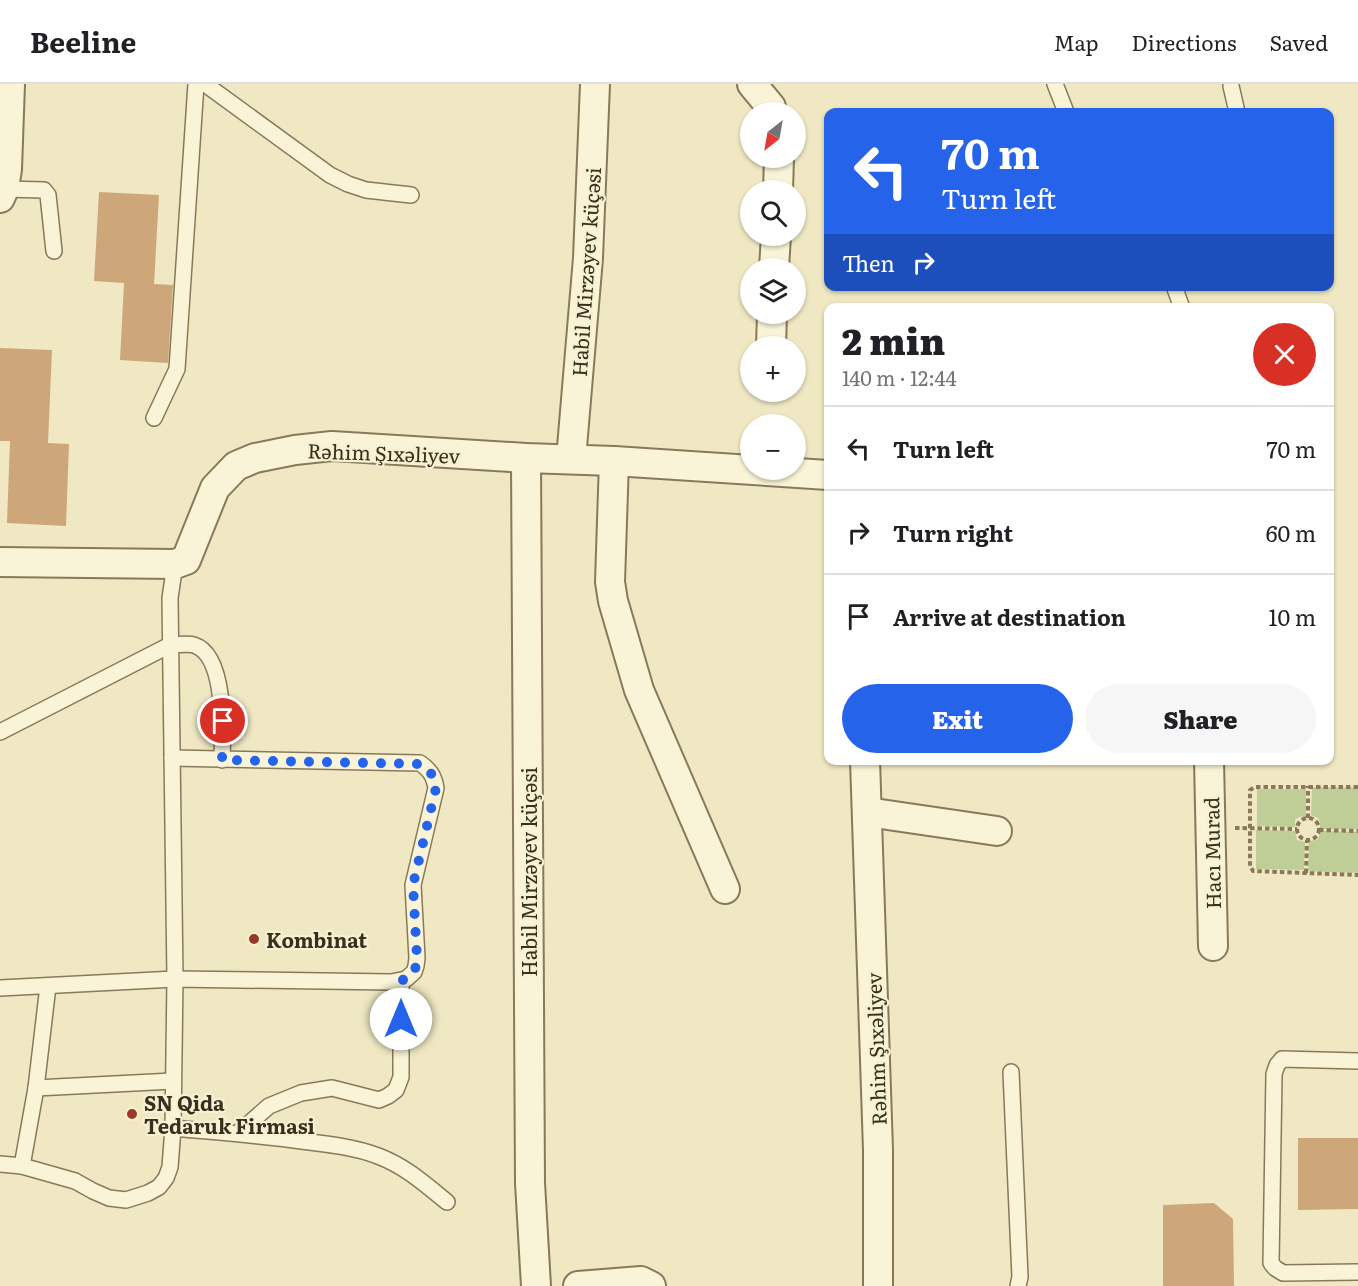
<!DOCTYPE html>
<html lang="en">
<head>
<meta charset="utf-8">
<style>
	:root { --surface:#fff; --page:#f6f6f6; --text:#202124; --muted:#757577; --line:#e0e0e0; --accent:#2563eb }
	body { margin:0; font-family:Literata,serif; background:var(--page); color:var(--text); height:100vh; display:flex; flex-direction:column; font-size:22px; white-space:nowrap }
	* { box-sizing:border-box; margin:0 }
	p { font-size:20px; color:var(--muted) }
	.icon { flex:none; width:33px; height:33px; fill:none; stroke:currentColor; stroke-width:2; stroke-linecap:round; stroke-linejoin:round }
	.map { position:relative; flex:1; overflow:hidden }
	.details { position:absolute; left:824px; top:219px; width:510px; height:462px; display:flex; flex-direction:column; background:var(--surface); border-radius:12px; box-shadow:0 2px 4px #0004 }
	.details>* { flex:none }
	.top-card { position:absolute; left:824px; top:24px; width:510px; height:183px; border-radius:12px; box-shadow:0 2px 4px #0004; background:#2563eb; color:#fff; overflow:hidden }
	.needle { width:39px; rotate:211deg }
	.controls { position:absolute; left:740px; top:18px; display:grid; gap:12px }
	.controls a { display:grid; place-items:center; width:66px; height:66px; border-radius:50%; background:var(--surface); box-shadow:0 2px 4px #0004; font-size:30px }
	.pin { position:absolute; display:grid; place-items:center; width:51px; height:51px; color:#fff; margin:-26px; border:3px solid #fff; border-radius:50%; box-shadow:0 2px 6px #0007 }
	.me { position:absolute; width:66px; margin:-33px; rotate:0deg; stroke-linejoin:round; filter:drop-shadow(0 0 4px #0008) }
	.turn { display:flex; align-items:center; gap:21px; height:126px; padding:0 18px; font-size:27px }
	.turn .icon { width:78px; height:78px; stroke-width:2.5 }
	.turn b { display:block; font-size:42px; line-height:51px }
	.then { display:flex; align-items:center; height:57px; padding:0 18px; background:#0003; gap:12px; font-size:22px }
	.round { display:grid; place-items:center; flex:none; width:63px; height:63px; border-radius:32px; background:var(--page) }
	.summary { display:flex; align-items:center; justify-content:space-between; height:102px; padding:0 18px }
	h1 { font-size:36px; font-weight:800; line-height:45px }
	.cta { display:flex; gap:12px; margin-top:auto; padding:12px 18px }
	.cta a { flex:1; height:69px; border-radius:36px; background:var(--accent); color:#fff; font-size:24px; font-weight:800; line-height:69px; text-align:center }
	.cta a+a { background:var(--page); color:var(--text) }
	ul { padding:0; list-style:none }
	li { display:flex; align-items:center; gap:18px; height:84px; padding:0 18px; border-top:2px solid var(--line) }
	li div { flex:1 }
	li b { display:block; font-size:22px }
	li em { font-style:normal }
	header { display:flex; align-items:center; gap:36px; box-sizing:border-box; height:84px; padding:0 30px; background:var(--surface); border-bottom:2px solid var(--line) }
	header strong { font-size:28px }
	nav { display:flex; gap:33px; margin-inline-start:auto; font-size:21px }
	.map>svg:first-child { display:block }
	.green { fill:#bfcd97 }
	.building { fill:#cda779 }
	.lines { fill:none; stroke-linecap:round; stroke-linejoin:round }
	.lane-casing { stroke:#89795a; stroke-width:18 }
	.street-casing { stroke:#89795a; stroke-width:32 }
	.path { stroke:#89795a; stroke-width:4; stroke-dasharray:4.5 3; stroke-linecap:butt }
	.lane { stroke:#f9f4d7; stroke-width:15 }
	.street { stroke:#f9f4d7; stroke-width:28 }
	.route { stroke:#2563eb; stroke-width:10; stroke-dasharray:0 18 }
	.poi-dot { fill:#993729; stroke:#f6f1d3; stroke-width:2 }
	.labels { text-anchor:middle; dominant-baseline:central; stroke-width:4.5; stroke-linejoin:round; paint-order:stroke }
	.street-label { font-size:20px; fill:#392f1e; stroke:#f6f1d3 }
	.poi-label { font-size:20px; font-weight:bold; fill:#392f1e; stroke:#f6f1d3; text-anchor:start }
</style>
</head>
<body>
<header>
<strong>Beeline</strong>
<nav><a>Map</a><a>Directions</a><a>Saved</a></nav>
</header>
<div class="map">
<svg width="1358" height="1202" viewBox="0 0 1358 1202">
	<rect width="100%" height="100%" fill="#efe8c3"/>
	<g class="green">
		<path d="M1312 703 1358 704V745H1320V738L1318 734 1311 731Z"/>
		<path d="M1257 705H1306V733C1301 732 1298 733 1295 736V743L1257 742Z"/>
		<path d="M1256 746 1295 747 1297 756 1305 758 1304 786 1256 785Z"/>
		<path d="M1320 747 1358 748V789L1308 787 1309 757 1317 756 1319 753Z"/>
	</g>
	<g class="building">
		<path d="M99 108 159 111 154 200 173 201 168 279 120 276 124 199 94 197Z"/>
		<path d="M0 264 52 266 48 359 69 360 66 442 7 439 10 357H0Z"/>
		<path d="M1298 1054H1358V1125L1298 1126Z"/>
		<path d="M1214 1119 1233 1135 1234 1202H1163V1121Z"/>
	</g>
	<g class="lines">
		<g class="lane-casing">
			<g id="lane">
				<path d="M205 0 330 91 348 100 366 106 411 111"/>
				<path d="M1055 0 1066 28"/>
				<path d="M1231 2 1237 28"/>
				<path d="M4 105 44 106 48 111 54 167"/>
				<path d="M1174 202 1182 224"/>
				<path d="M154 334 177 285 196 0"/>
				<path d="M0 648 170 561C177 561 188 559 194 561 226 571 223 649 222 676"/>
				<path d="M48 902 36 1004 22 1082 75 1097 93 1107 109 1114 126 1116 148 1109 159 1103 166 1094 170 1083 173 1044 175 895 170 514 175 480"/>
				<path d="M0 904 175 895 391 898 406 895 414 888 416 882 417 874 413 801 436 704C434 692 430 686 420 679L172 674"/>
				<path d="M1358 977 1282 975 1277 981 1274 990 1271 1179 1275 1184 1283 1189 1358 1188"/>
				<path d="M1011 988 1020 1193 1018 1202"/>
				<path d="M36 1004 173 997"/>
				<path d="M173 1044C216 1048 259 1051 302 1057 327 1060 355 1063 378 1072 405 1082 425 1100 447 1118"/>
				<path d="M238 1049 269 1022 301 1009 332 1004 379 1016 388 1012 396 1006 401 993V897"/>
				<path d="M0 1080 22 1082"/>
			</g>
		</g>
		<g class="street-casing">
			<g id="street">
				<path d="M752 0 771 23 772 28"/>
				<path d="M778 106 779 74"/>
				<path d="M0 114 4 105 7 85 10 0"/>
				<path d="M774 184 776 152"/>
				<path d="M771 262 772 230"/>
				<path d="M526 374 530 1099 536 1202"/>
				<path d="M571 375 588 174 595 0"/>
				<path d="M614 377 610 498 613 517 639 606 725 805"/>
				<path d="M0 478 175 480 186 476 215 404 236 382 255 374 295 366 332 362 526 374 614 377 828 391"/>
				<path d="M865 676 878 1066V1202"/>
				<path d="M1209 676 1213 862"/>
				<path d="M867 728 997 747"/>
				<path d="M578 1202 641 1197 651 1202"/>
			</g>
		</g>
		<g class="path">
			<path d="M1358 703H1255L1250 706V782L1253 787 1358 791"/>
			<path d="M1308 734V702"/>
			<circle cx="1308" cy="745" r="11"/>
			<path d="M1235 744 1297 745"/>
			<path d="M1319 746 1358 747"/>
			<path d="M1306 789 1307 756"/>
		</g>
		<use href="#lane" class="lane"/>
		<use href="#street" class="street"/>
	</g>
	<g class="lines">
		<path class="route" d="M223 637 222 676 420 680C430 685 434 692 436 704L413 801 417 874 416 882 414 888 410 892 401 897V935"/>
	</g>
	<g class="poi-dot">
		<circle cx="254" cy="855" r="6"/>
		<circle cx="132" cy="1030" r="6"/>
	</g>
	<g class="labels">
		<g class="street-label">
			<text transform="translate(585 188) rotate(-86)">Habil Mirzəyev küçəsi</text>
			<text transform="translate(384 368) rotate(2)">Rəhim Şıxəliyev</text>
			<text transform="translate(1211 769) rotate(-91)">Hacı Murad</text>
			<text transform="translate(528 788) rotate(-90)">Habil Mirzəyev küçəsi</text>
			<text transform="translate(875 965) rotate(-92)">Rəhim Şıxəliyev</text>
		</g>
		<g class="poi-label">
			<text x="266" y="855">Kombinat</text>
			<text x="144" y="1018">SN Qida<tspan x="144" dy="23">Tedaruk Firmasi</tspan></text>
		</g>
	</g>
</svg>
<div class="controls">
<a><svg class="needle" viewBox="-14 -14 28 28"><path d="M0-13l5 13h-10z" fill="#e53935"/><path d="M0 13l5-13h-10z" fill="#757577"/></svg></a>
<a><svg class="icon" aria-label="search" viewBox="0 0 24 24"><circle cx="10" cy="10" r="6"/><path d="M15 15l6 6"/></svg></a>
<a><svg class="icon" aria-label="layers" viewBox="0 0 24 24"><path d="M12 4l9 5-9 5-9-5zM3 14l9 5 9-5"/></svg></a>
<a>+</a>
<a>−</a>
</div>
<div class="pin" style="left:223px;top:637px;background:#d93025"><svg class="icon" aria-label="arrive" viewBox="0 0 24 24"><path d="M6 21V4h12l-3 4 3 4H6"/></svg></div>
<svg class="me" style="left:401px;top:935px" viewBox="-20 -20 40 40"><circle r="19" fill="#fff"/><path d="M0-13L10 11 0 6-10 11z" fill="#2563eb"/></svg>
<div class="top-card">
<div class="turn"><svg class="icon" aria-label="left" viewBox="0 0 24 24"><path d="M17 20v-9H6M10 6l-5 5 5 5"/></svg><div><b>70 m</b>Turn left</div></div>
<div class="then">Then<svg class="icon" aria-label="right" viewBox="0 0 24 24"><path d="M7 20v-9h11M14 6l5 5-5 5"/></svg></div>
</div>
<section class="details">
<div class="summary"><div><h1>2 min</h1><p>140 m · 12:44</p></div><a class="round" style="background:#d93025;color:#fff"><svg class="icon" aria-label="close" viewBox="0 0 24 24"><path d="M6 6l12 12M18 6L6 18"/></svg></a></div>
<ul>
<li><svg class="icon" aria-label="left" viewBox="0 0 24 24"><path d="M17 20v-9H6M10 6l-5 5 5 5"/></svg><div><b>Turn left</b></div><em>70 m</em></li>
<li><svg class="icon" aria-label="right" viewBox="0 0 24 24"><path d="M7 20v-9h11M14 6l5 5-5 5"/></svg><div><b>Turn right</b></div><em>60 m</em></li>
<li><svg class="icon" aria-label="arrive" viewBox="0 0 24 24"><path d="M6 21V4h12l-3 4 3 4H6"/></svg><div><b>Arrive at destination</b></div><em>10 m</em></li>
</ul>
<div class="cta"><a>Exit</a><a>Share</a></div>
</section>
</div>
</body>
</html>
